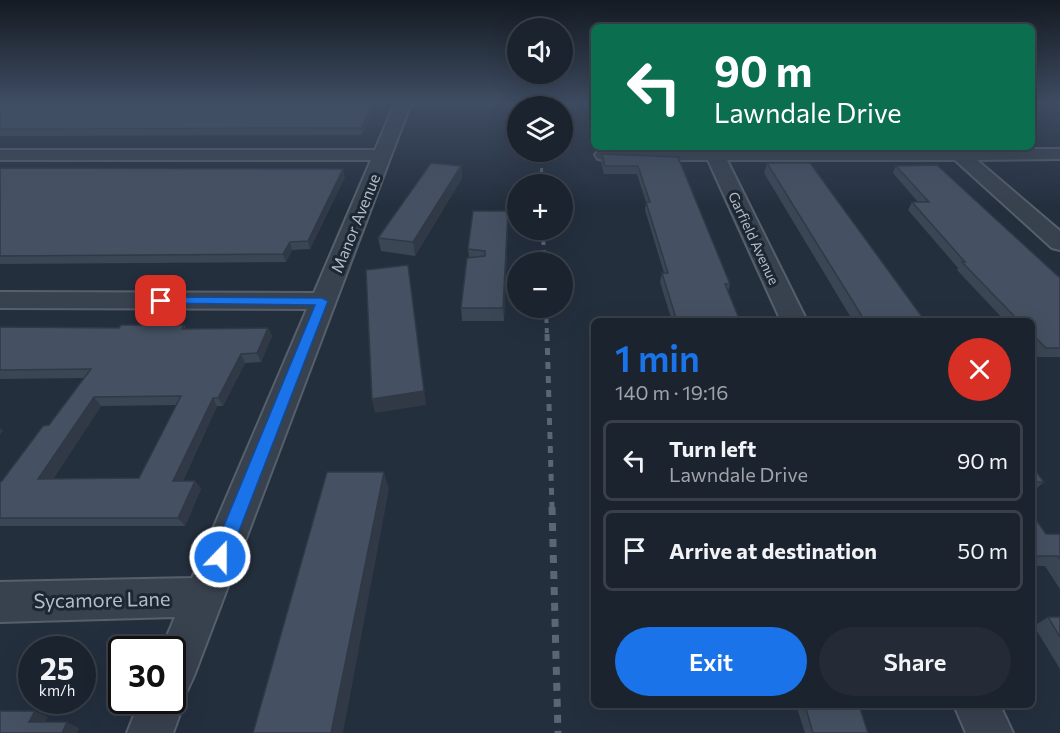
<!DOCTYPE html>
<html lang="en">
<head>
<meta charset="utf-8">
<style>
	:root { --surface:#1b232e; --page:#242b36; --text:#f1f3f6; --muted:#a0a4aa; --line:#39404a; --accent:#1a73e8 }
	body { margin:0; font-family:Commissioner,sans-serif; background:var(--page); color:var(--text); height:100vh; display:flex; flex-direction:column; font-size:22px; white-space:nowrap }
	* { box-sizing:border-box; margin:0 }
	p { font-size:20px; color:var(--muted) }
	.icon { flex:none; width:33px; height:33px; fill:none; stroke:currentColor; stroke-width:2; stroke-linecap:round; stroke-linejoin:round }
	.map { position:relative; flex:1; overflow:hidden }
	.panel { position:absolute; left:591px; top:318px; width:444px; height:390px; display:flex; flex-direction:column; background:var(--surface); border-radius:9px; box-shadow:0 6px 24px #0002,0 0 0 2px var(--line) }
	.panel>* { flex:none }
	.guide { position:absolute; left:591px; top:24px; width:444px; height:126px; border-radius:9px; box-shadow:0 6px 24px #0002,0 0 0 2px var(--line); background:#0b6e4f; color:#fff; overflow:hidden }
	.fabs { position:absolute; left:507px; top:18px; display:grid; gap:12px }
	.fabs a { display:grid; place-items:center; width:66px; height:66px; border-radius:50%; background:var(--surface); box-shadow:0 6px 24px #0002,0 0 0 2px var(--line); font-size:30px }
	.speed { position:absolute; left:18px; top:636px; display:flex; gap:12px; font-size:30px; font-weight:700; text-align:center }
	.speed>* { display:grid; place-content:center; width:78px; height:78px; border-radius:50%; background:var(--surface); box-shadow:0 6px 24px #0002,0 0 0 2px var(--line); line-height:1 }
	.speed small { font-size:15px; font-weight:400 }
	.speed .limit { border:3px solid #111; border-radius:9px; background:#fff; color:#111 }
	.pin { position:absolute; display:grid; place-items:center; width:51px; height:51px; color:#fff; margin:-26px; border-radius:12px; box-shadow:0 3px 9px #0006 }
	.me { position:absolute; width:66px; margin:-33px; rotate:22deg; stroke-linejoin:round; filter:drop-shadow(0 0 4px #0008) }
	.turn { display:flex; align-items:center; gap:21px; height:126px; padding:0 24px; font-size:27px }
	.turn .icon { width:78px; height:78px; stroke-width:2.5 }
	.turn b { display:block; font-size:42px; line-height:51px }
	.round { display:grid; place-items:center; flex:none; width:63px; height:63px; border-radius:32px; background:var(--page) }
	.summary { display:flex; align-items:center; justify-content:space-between; height:102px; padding:0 24px }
	h1 { font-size:36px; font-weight:600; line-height:45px; color:var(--accent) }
	.cta { display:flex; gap:12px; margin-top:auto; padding:12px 24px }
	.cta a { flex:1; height:69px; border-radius:36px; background:var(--accent); color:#fff; font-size:24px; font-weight:600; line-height:69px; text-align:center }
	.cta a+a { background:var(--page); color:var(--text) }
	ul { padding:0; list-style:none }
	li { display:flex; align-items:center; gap:18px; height:81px; margin:0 12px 9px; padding:0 12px; border:3px solid var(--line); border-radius:9px }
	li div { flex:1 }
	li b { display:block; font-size:22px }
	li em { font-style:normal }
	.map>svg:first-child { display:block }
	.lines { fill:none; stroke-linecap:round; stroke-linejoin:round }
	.street-casing { stroke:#565f6c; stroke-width:4 }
	.street { fill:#38414e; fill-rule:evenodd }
	.rail-far3 { stroke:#5a6575; stroke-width:3; stroke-dasharray:4 4; stroke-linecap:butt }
	.rail-far2 { stroke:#5a6575; stroke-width:4; stroke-dasharray:5 5; stroke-linecap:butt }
	.rail-far1 { stroke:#5a6575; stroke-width:5; stroke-dasharray:7 7; stroke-linecap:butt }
	.rail { stroke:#5a6575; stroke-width:7; stroke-dasharray:8 8; stroke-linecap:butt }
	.wall { fill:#3b4654; fill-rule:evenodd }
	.shaded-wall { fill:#303945 }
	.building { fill:#455162; stroke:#303945; stroke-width:1.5; fill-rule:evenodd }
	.route { fill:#1a73e8; stroke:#114b97; stroke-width:1.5 }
	.labels { text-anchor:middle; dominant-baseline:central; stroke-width:6; stroke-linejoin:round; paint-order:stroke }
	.far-street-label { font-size:14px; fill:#b4bcc9; stroke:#1d2633 }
	.street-label { font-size:16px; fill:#b4bcc9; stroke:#1d2633 }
	.near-street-label { font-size:20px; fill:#b4bcc9; stroke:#1d2633 }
</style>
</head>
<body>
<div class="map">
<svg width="1060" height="733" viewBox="0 0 1060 733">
	<rect width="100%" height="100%" fill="#242f3e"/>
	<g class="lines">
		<g class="street-casing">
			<g id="street">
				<path d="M395 103H411L194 676 187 691 183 693 185 700 173 733H127L140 700H172V650H161L175 617 0 622V582L192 578 307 309 0 308V292L314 293 371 160H0V150H375Z"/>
				<path d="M697 147H717L719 149H1060V159L977 160 1060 231V250L1052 248 955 160H727L807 321H781L708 160H604L598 159 595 155 598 151 604 150 699 149Z"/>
				<path d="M954 705H1000L1013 733H966Z"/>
			</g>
		</g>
		<use href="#street" class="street"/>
		<g class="rail-far3">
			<path d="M540 103V106"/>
			<path d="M541 152 542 184"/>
		</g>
		<g class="rail-far2">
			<path d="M543 230 544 262"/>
			<path d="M546 308 547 336"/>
		</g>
		<path class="rail-far1" d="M547 334 552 508"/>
		<path class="rail" d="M552 507 558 733"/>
	</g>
	<g class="wall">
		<path d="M0 103H376L362 135 0 136Z"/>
		<path d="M454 103H500L499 108H454Z"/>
		<path d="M592 119H594V142L592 127Z"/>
		<path d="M598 147H644L598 149Z"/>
		<path d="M602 154 678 157 730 284 728 292 740 321H672L660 282 662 273H664L645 210 646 202 637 174H604L601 162Z"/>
		<path d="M767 163 925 321H853L764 173Z"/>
		<path d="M461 166 462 178 415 256 381 251 378 238Z"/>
		<path d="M896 166 1060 278V357H1038L1032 350V321H1005L957 270 958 268 908 210 912 202H918L893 173Z"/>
		<path d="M0 168 345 177 310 249 292 250 286 262 0 264Z"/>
		<path d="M508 211V223L504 321H462L461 308 469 258 468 249Z"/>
		<path d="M184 325 186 329 268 328 272 336 261 362 245 363 223 406H217L183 481H195L201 489 185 526H0V482L2 481 49 425 84 378 0 379V327L119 328ZM177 405 139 478 53 479 101 406Z"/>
		<path d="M1032 466 1044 482 1032 492Z"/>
		<path d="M1032 514 1046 534H1060V589L1045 566H1032Z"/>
		<path d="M1048 617H1060V669L1034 626Z"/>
		<path d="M796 705H859L868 733H805Z"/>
	</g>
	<g class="shaded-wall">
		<path d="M372 103H376L362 135 361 128Z"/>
		<path d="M461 166 462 178 415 256 413 242Z"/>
		<path d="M343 169 345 177 310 249 308 241Z"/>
		<path d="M508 211V223L504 321 503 308Z"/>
		<path d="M290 242 292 250 286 262 283 254Z"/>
		<path d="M408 265 426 405 375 413 372 399Z"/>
		<path d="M268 328 272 336 261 362 257 353Z"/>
		<path d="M241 354 245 363 223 406 218 398Z"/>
		<path d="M94 397 101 406 47 488 38 479Z"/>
		<path d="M213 398 217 406 179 489 173 481Z"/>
		<path d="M0 428 3 431 0 435Z"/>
		<path d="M384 472 389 489 343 733H331Z"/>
		<path d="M195 481 201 489 185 526 178 518Z"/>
		<path d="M35 711 48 717 42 728 29 722Z"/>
		<path d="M67 722 79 728 77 733H62Z"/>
	</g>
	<g class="building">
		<path d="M0 103H372L361 128 0 129Z"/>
		<path d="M602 154 678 157 730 284H725L740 321H677L662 273H668L646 202H650L638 166H605Z"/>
		<path d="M431 163 461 166 413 242 378 238Z"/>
		<path d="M767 163H810L925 321H865Z"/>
		<path d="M937 165 1060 278V348H1046L1032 334V321H1019L962 262H965L912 202H929L896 166Z"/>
		<path d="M0 168 343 169 308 241 290 242 283 254 0 256Z"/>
		<path d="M473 211H508L503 308H461L467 258 485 256V251L468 249Z"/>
		<path d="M408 265 424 391 372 399 366 270Z"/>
		<path d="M121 325H184L182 329 268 328 257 353 241 354 218 398H213L173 481H195L178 518H0V482L2 481 43 426 49 425 91 369 0 370V327L119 328ZM181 396 139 478 38 479 94 397Z"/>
		<path d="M1032 466 1044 482H1032Z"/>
		<path d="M327 472H384L331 733H253Z"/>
		<path d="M1032 514 1046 534H1060V559L1058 556H1032Z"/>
		<path d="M1048 617H1060V637Z"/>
		<path d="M805 705H859L868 733H813Z"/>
		<path d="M0 711H35L29 722H67L62 733H0Z"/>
	</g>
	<linearGradient id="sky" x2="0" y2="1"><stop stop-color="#141a22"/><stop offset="0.5" stop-color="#3f4d63"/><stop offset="1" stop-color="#3f4d63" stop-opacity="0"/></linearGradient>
	<rect width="1060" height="206" fill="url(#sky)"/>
	<path class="route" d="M161 297 322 298 328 301 229 557 227 563 220 565 214 563 211 557 315 305 157 303 155 301Z"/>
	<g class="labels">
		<g class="far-street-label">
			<text transform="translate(754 238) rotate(65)">Garfield Avenue</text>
		</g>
		<g class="street-label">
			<text transform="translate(355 223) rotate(-68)">Manor Avenue</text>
		</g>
		<g class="near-street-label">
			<text transform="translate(102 599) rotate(-1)">Sycamore Lane</text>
		</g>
	</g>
</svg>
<div class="fabs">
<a><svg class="icon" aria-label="sound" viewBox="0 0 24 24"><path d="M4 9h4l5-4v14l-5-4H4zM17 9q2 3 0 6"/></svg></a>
<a><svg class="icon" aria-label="layers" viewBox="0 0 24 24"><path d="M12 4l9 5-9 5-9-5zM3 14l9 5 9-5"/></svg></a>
<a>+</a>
<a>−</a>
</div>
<div class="speed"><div>25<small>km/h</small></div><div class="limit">30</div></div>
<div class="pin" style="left:161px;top:301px;background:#d93025"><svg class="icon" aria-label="arrive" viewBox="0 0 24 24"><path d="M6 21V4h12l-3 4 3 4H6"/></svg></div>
<svg class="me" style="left:220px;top:557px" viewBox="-20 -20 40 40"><circle r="17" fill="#1a73e8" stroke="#fff" stroke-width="3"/><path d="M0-11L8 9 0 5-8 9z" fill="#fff"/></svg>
<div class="guide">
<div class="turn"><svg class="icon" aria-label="left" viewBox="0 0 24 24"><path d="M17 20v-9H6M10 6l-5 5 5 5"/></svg><div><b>90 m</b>Lawndale Drive</div></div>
</div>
<section class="panel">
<div class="summary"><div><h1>1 min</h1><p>140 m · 19:16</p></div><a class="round" style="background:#d93025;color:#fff"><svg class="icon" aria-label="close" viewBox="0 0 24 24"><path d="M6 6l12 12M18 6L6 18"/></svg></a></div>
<ul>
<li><svg class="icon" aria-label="left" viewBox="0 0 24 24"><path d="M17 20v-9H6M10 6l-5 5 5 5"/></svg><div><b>Turn left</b><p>Lawndale Drive</p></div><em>90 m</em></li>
<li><svg class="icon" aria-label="arrive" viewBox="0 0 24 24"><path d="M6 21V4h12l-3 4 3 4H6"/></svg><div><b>Arrive at destination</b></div><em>50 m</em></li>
</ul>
<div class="cta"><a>Exit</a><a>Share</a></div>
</section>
</div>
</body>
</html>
